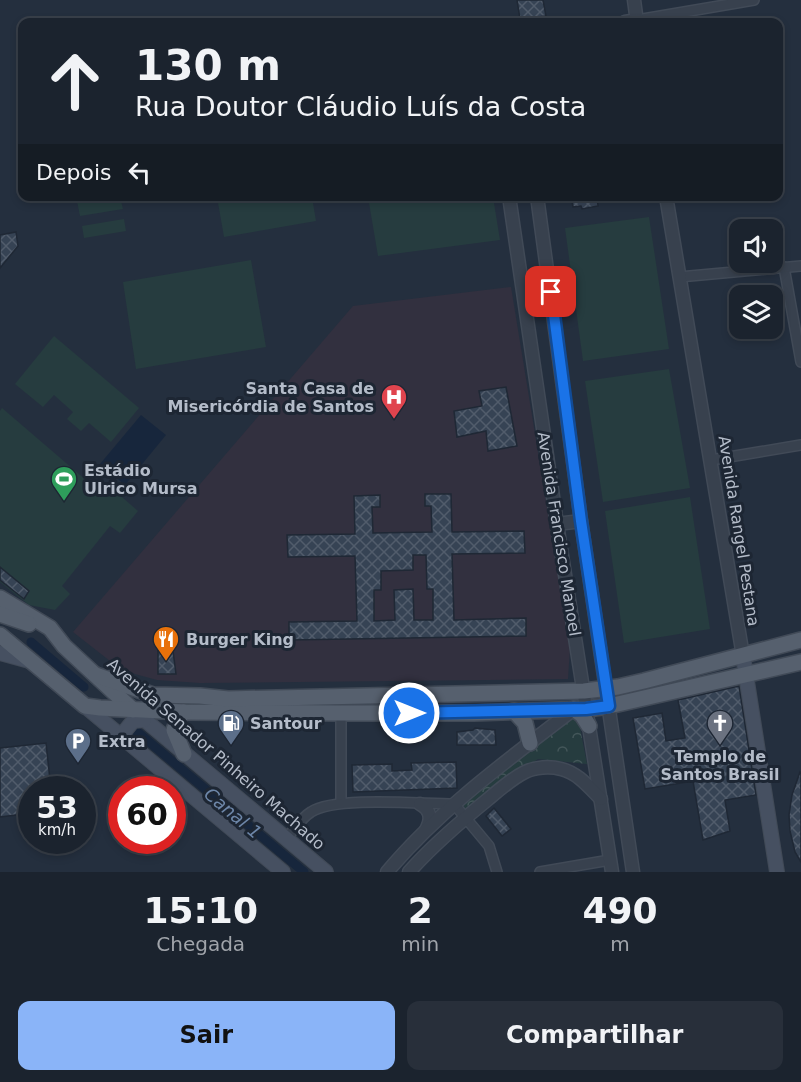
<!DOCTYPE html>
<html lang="pt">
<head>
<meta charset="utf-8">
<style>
	:root { --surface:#1b232e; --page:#282f3a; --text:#f1f3f6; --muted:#a0a4aa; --line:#39404a; --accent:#8ab4f8 }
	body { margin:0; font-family:"DejaVu Sans",sans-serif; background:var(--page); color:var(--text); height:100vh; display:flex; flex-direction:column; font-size:22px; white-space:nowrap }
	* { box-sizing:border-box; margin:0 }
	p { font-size:20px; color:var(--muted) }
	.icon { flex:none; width:33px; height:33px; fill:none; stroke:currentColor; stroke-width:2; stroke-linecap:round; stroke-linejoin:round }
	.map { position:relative; height:872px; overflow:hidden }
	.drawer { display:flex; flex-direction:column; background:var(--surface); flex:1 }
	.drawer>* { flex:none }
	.hud { position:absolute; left:18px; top:18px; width:765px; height:183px; border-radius:12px; box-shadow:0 3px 9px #0003,0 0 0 2px var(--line); background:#1b232e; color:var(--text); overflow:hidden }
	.controls { position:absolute; left:729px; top:219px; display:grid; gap:12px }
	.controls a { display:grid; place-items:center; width:54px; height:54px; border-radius:12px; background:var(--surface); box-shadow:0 3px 9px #0003,0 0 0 2px var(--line); font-size:30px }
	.speed { position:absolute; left:18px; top:776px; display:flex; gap:12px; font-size:30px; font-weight:700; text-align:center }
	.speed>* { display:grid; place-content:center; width:78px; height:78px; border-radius:50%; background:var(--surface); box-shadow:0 3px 9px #0003,0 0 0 2px var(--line); line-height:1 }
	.speed small { font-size:15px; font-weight:400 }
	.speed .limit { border:9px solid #d22; background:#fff; color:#111 }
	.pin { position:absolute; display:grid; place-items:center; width:51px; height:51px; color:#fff; margin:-26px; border-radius:12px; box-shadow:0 3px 9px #0006 }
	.me { position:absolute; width:66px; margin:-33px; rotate:90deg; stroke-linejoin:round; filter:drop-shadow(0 0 4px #0008) }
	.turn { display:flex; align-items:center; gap:21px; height:126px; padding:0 18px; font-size:27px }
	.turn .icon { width:78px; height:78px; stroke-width:2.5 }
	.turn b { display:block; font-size:42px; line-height:51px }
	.then { display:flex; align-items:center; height:57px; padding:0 18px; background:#0003; gap:12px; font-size:22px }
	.eta { display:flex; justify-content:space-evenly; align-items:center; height:102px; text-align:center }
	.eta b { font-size:36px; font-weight:700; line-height:42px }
	.button { display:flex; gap:12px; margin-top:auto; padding:12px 18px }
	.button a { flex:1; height:69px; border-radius:12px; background:var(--accent); color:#111; font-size:24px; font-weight:700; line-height:69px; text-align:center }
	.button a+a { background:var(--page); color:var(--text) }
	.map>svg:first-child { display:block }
	.medical { fill:#32303f }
	.park { fill:url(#park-crowns) }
	.pitch { fill:#263c3f }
	.water { fill:#17263c }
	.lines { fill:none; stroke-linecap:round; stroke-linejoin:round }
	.canal { stroke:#17263c; stroke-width:9 }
	.building { fill:url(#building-cross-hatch); stroke:#1f2835; stroke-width:1.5; fill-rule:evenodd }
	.minor-casing { stroke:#414a57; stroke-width:12 }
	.tertiary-casing { stroke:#414a57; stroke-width:15 }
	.secondary-casing { stroke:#414a57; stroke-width:16 }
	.primary-casing { stroke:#414a57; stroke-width:18 }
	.minor { stroke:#38414e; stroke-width:9 }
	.tertiary { stroke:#38414e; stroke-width:12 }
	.secondary { stroke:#465061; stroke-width:14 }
	.primary { stroke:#56606e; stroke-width:15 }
	.route-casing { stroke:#114b97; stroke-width:15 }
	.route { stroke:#1a73e8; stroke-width:10 }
	.labels { text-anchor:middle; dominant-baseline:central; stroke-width:6; stroke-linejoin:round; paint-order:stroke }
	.poi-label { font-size:16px; font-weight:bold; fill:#b4bcc9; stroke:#1d2633; text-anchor:start }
	.street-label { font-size:16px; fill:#b4bcc9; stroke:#1d2633 }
	.water-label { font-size:18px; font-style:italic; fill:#6d86a8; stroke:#1d2633 }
</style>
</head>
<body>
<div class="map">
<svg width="801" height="872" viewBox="0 0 801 872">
	<defs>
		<pattern id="park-crowns" width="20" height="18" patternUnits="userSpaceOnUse" patternTransform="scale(1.5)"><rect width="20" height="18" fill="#263c3f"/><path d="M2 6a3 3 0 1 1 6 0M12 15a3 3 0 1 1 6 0" fill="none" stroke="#435659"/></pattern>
		<pattern id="building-cross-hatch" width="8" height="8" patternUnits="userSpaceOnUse" patternTransform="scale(1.5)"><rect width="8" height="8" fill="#364354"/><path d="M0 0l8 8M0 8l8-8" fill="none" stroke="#515c6b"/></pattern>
	</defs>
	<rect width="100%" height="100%" fill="#242f3e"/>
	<path class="medical" d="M511 287 570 648 568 679 200 683 157 680 135 674 110 661 73 632 353 306Z"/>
	<path class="park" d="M571 716 578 718 587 764 538 759 465 811 463 802Z"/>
	<g class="pitch">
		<path d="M106 197H120L123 209 80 216 77 201Z"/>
		<path d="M217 197H312L316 221 224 237Z"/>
		<path d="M368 197H493L500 240 378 256Z"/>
		<path d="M649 217 669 349 583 361 565 228Z"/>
		<path d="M124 219 126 231 84 238 82 226Z"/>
		<path d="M251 260 266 347 136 369 123 282Z"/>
		<path d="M54 336 139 408 111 442 89 423 81 431 67 419 73 412 54 395 43 407 15 384Z"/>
		<path d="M669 369 690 488 603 502 585 381Z"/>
		<path d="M2 408 101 493 108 485 138 511 120 533 110 526 62 586 70 594 55 610 29 605 0 582V411Z"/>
		<path d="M690 497 710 629 624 643 605 511Z"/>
	</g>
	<path class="water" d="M141 415 166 435 125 485 100 464Z"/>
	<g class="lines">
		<g class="canal">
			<path d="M31 642 84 687"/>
			<path d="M135 730 304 872"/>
		</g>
	</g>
	<g class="building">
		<path d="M517 0H543L546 16 520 19Z"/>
		<path d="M571 196H597L598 206 582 209 581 206 573 207Z"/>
		<path d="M16 232 18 246 0 268V235Z"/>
		<path d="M506 387 517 446 488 451 486 431 457 437 454 411 482 406 479 391Z"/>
		<path d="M425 494H451L452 532 524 531 525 553 452 554 454 620 526 618V636L289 640V622L357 621 355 556 288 557 287 535 355 534 354 496 380 495V507H372L373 533 432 532 431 506H425ZM413 555H426L427 589H433V620H414L413 589 394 590 395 620 374 621V590H381V571L413 570Z"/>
		<path d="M0 567 29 591 24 599 0 580Z"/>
		<path d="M158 650 173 651 176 674H158Z"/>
		<path d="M739 686 756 795 725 800 730 831 703 840 693 781 645 789 633 718 662 713 666 741 685 738 678 700Z"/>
		<path d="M475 728 495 730 496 745H457V732L473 730Z"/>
		<path d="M46 743 51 789H32V813L0 817V748Z"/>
		<path d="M456 762 457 788 353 792 352 765 392 764V771L412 770 411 763Z"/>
		<path d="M800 772 801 773V862L795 852 790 831 789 815 792 795Z"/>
		<path d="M494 808 511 829 502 836 486 816Z"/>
	</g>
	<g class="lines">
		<g class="minor-casing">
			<g id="minor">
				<path d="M637 20 754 0"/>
				<path d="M784 267 801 362"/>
				<path d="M679 277 801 266"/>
				<path d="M711 460 801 445"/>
				<path d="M341 713V803"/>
				<path d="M286 839C294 830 301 818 311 812 336 796 421 804 454 804L489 846 497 872"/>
				<path d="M540 872 610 860"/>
			</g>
		</g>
		<g class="tertiary-casing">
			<g id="tertiary">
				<path d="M634 0 637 22"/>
				<path d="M625 22 637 20"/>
				<path d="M509 196 557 524 612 872"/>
				<path d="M537 196 581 521 633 872"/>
				<path d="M666 196 743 656"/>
				<path d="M557 524 581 521"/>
				<path d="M420 804C431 810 432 819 426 830"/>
				<path d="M387 872C441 808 509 759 574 709"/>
				<path d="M409 872C433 845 460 822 487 800 499 790 511 779 525 772 535 767 550 766 561 769 578 773 589 787 601 799"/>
			</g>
		</g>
		<g class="secondary-casing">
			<g id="secondary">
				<path d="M0 653 33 662"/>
				<path d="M743 656 777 872"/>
				<path d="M85 706 283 872"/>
				<path d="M133 710 326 872"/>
				<path d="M121 736 133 721 144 720"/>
			</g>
		</g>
		<g class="primary-casing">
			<g id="primary">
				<path d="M0 598 50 628 64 646 133 710"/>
				<path d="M0 614 29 624"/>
				<path d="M0 635 85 706 100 708 184 712 341 713H474L587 709 609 706 801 662"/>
				<path d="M96 675 153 695 200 696 228 699 584 691 618 687 644 681 801 640"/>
				<path d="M574 709 582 715 589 726"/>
				<path d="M514 711 525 723 530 743"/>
				<path d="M184 712 179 717 174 730 184 754"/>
			</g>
		</g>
		<use href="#minor" class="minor"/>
		<use href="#tertiary" class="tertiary"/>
		<use href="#secondary" class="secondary"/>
		<use href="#primary" class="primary"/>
	</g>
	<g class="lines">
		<g class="route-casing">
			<path id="route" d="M409 713 586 709 609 706 581 521 551 292"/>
		</g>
		<use href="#route" class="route"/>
	</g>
	<defs>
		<g id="hospital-pin" transform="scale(1.35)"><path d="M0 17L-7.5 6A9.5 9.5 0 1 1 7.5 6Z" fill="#e0444e" stroke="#1d2633"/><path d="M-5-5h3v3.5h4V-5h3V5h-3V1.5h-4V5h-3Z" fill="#fff"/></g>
		<g id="stadium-pin" transform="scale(1.35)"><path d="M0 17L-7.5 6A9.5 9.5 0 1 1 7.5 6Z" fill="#2e9e5b" stroke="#1d2633"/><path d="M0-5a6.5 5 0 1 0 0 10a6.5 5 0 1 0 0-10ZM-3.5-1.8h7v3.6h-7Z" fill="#fff"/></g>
		<g id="restaurant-pin" transform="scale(1.35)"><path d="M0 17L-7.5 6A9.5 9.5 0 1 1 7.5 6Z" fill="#e8710a" stroke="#1d2633"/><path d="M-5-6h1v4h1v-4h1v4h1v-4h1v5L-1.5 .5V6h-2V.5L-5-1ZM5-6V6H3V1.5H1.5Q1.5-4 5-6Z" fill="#fff"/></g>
		<g id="fuel-pin" transform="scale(1.35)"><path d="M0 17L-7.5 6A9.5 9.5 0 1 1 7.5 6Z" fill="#5c6f8a" stroke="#1d2633"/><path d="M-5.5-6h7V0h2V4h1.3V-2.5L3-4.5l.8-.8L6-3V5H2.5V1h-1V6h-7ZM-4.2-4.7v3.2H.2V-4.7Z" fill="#fff"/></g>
		<g id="church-pin" transform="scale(1.35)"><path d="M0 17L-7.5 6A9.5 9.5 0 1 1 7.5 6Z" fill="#6b7280" stroke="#1d2633"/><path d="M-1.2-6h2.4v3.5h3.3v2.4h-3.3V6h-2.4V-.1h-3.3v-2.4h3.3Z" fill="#fff"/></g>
		<g id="parking-pin" transform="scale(1.35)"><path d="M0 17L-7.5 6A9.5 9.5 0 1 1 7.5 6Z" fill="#5c6f8a" stroke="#1d2633"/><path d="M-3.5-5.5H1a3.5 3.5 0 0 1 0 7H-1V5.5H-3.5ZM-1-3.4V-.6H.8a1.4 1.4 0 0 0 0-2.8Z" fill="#fff"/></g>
	</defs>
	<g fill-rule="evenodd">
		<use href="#hospital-pin" x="394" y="397"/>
		<use href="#stadium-pin" x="64" y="479"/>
		<use href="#restaurant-pin" x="166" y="639"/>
		<use href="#fuel-pin" x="231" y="723"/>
		<use href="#church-pin" x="720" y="723"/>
		<use href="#parking-pin" x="78" y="741"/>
	</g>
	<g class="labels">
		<g class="poi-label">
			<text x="374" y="388" text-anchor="end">Santa Casa de<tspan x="374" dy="18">Misericórdia de Santos</tspan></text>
			<text x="84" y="470">Estádio<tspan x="84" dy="18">Ulrico Mursa</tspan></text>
			<text x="186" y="639">Burger King</text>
			<text x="250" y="723">Santour</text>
			<text x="98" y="741">Extra</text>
			<text x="720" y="756" text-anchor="middle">Templo de<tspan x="720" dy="18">Santos Brasil</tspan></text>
		</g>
		<g class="street-label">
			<text transform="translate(739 531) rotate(81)">Avenida Rangel Pestana</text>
			<text transform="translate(559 534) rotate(81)">Avenida Francisco Manoel</text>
			<text transform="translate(216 754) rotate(41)">Avenida Senador Pinheiro Machado</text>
		</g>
		<g class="water-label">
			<text transform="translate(233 813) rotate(40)">Canal 1</text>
		</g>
	</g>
</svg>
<div class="controls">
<a><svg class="icon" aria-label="sound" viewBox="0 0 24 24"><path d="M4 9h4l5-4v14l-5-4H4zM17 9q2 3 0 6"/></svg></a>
<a><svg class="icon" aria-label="layers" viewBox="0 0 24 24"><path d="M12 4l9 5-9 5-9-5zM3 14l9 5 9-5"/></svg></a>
</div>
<div class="speed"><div>53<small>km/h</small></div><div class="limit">60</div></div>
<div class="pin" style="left:551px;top:292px;background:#d93025"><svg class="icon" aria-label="arrive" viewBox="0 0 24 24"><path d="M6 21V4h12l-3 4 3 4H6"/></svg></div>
<svg class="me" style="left:409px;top:713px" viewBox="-20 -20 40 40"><circle r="17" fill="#1a73e8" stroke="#fff" stroke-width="3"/><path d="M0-11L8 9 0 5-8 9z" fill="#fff"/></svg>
<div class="hud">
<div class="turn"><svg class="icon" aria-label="ahead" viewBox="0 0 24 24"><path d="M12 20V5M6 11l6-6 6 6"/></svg><div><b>130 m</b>Rua Doutor Cláudio Luís da Costa</div></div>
<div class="then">Depois<svg class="icon" aria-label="left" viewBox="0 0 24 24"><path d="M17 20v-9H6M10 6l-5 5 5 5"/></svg></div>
</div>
</div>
<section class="drawer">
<div class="eta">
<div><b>15:10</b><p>Chegada</p></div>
<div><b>2</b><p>min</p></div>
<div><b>490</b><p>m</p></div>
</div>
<div class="button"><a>Sair</a><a>Compartilhar</a></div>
</section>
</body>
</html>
